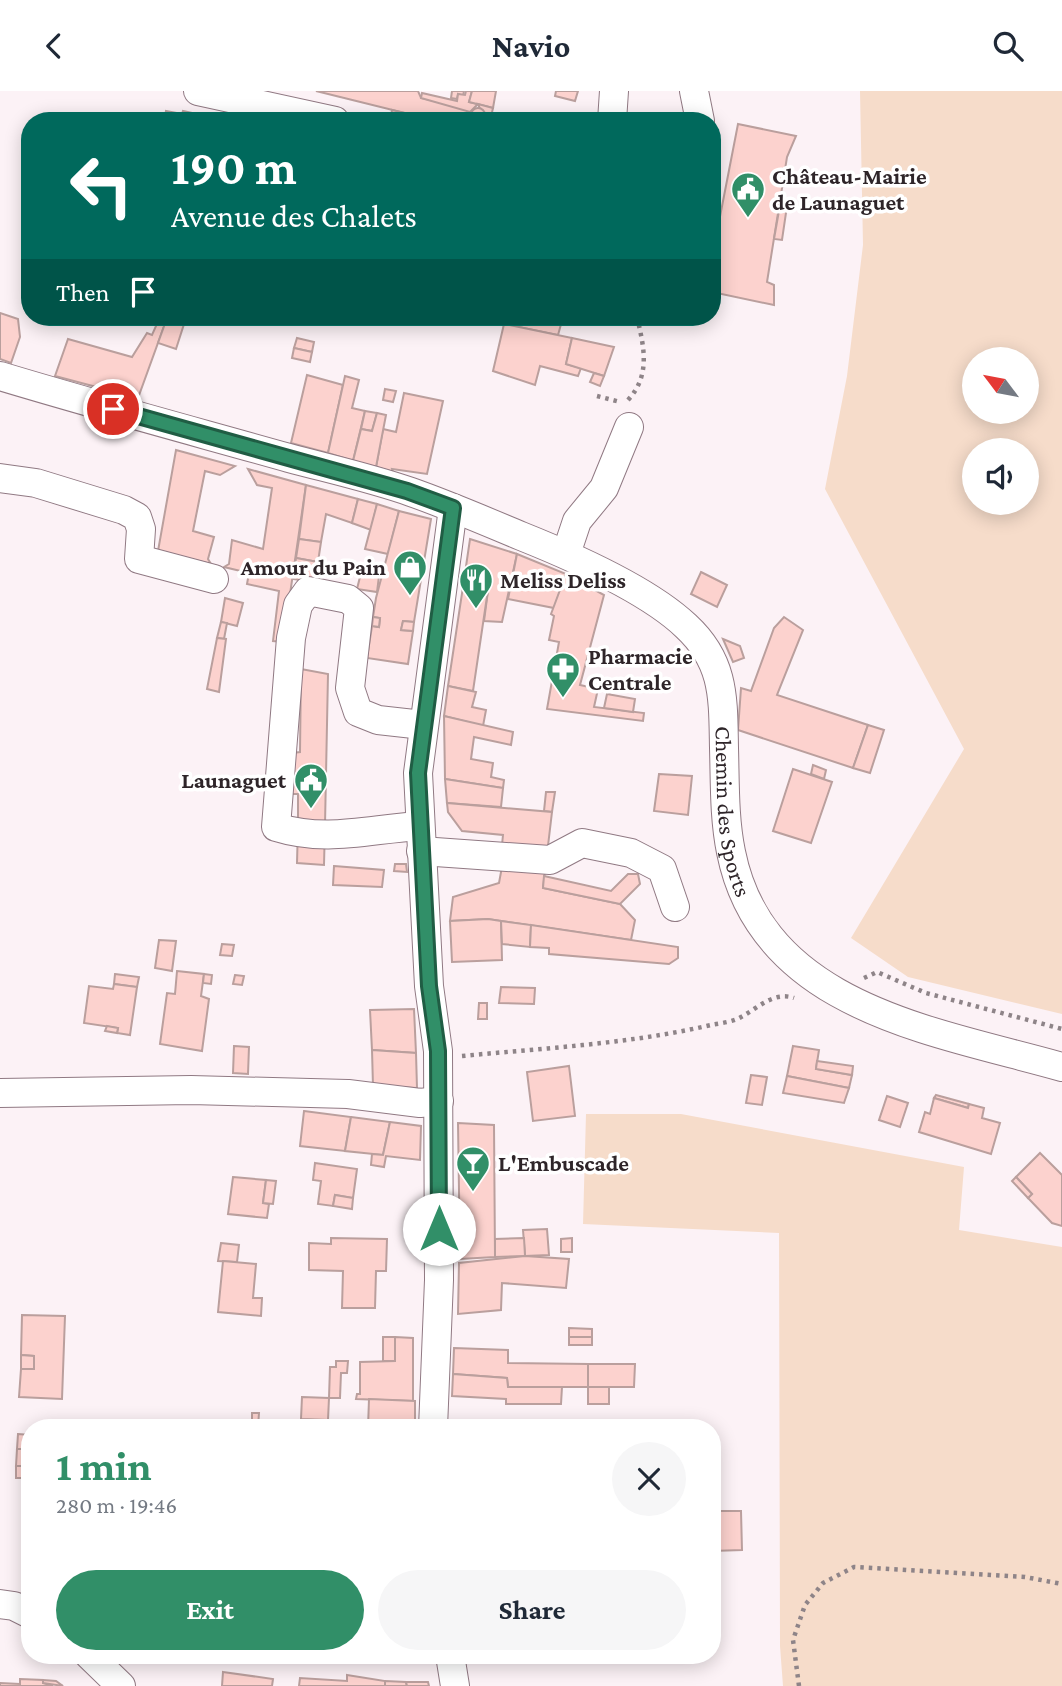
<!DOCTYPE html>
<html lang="en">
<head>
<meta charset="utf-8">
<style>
	:root { --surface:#fff; --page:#f6f6f7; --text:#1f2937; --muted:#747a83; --accent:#318f68 }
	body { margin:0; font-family:"Crimson Pro",serif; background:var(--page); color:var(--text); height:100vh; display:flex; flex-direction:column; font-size:26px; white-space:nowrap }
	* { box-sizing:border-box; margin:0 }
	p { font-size:23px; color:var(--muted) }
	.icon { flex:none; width:38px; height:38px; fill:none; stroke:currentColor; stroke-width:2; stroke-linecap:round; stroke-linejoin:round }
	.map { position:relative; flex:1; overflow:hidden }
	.drawer { position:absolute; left:21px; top:1328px; width:700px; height:245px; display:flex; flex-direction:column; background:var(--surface); border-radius:28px; box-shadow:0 4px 18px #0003 }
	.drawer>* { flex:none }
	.top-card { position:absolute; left:21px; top:21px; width:700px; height:214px; border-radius:28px; box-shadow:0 4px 18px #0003; background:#00695c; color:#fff; overflow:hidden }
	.needle { width:46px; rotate:302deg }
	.controls { position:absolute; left:962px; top:256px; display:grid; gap:14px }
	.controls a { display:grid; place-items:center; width:77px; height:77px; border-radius:50%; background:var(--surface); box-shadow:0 4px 18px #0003; font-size:35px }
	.pin { position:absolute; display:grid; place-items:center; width:60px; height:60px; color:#fff; margin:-30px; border:4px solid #fff; border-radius:50%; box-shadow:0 2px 7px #0007 }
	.me { position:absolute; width:77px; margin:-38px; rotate:0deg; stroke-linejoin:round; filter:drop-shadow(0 0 5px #0008) }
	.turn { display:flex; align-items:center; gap:24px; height:147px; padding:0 35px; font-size:32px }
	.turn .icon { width:91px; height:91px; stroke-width:2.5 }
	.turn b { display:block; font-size:49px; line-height:60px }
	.then { display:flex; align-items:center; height:66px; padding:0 35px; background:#0003; gap:14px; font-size:26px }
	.round { display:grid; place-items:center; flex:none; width:74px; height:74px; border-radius:37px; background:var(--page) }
	.head { display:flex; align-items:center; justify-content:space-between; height:119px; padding:0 35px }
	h1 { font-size:42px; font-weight:700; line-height:52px; color:var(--accent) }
	.button { display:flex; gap:14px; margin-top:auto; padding:14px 35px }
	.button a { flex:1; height:80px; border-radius:42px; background:var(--accent); color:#fff; font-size:28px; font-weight:700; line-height:80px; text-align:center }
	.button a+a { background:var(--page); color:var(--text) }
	header { display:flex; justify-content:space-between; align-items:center; height:91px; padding:0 35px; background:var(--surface); font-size:32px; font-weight:700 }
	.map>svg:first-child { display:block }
	.green { fill:#f6dcca; fill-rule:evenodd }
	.building { fill:#fcd2ce; stroke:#ba9f9d; stroke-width:2 }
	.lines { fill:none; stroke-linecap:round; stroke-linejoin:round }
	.minor-casing { stroke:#907983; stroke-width:30 }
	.path { stroke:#8e8488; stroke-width:4.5; stroke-dasharray:3.5 5; stroke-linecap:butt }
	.minor { stroke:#fff; stroke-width:28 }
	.route-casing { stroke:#205d44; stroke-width:18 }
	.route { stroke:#318f68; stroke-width:12 }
	.labels { text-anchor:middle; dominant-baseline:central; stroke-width:7; stroke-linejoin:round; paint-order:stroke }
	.poi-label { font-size:23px; font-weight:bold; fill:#2e2529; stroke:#fff; text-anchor:start }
	.street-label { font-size:23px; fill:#2e2529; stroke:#fff }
</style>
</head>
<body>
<header><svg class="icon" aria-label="back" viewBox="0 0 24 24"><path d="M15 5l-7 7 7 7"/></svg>Navio<svg class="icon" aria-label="search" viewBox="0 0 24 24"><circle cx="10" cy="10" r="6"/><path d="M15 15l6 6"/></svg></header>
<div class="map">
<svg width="1062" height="1595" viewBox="0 0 1062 1595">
	<rect width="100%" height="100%" fill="#fcf2f6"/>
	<g class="green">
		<path d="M860 0H1062V923L908 886 851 847 964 658 825 398 847 285 863 154ZM975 268H1027V320H975ZM975 359H1027V411H975Z"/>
		<path d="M586 1023H681L964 1076 959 1139 1062 1156V1595H783L780 1555 779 1142 583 1133Z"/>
	</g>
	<g class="building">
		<path d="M316 0H418L421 7 468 18 466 30H416L417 25Z"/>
		<path d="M452 0H464L463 5 458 3 457 8 451 7Z"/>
		<path d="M466 0H472L469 11 478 13 470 21 421 7 422 2 457 10 458 3 465 4Z"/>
		<path d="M472 0H496L493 17 469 11Z"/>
		<path d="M556 0H578L575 10 555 5Z"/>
		<path d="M478 13 493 17 490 30H485Z"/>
		<circle cx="478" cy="24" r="7"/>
		<path d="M392 19 417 25 416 30 391 25Z"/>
		<path d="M166 20 182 23 183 20 228 30H164Z"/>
		<circle cx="469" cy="26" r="4"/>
		<path d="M738 33 796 45 787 66 767 191 774 194V214L712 201 717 141Z"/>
		<path d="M780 114 787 115 782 149 774 148Z"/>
		<path d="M0 222 18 228 20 246 11 272 0 268Z"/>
		<path d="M160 226 167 227 138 307 55 285 68 248 132 266 147 242 152 244Z"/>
		<path d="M505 226H563L558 244 504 233Z"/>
		<path d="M167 227 184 233 176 258 158 252Z"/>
		<path d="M504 233 572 247 566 273 581 277 578 285 540 275 535 294 493 280Z"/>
		<path d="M297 247 314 251 312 261 294 257Z"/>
		<path d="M572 247 614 256 604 285 566 273Z"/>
		<path d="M294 257 312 261 310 271 292 267Z"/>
		<path d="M594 282 604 285 600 295 590 291Z"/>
		<path d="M307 284 343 294 328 362 291 352Z"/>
		<path d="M345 285 359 289 352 317 365 320 353 370 328 362Z"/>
		<path d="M385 298 396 300 393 311 383 309Z"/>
		<path d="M404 302 443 310 427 383 392 378 393 381 376 376 383 338 396 341Z"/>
		<path d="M365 320 377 322 372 340 361 338Z"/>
		<path d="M377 322 386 324 376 376 353 370 361 338 372 340Z"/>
		<path d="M176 359 235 375 220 384 205 380 193 440 214 446 208 468 211 473 158 460Z"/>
		<path d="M248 378 306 394 283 551 273 550 279 500 247 493 249 482 224 476 229 473 232 449 263 458 272 397 257 394Z"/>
		<path d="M306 394 358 408 352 432 326 423 321 451 299 448Z"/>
		<path d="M358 408 377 413 371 439 352 432Z"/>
		<path d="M377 413 399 420 388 463 365 458Z"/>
		<path d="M399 420 431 428 414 531 403 530 401 539 413 540 408 573 367 567 372 535 379 536 380 527 373 526 376 507Z"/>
		<path d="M299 448 321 451 318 471 296 467Z"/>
		<path d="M470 448 517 463 502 531 484 530 489 492 464 489Z"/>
		<path d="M517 463 566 483 554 517 508 508Z"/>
		<path d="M296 467 318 471 312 491 293 488Z"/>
		<path d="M701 481 727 494 717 516 691 503Z"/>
		<path d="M361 482 379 485 377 501 357 498Z"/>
		<path d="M566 483 604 504 580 594 598 598 594 616 644 622 643 630 547 618 559 551 549 549 554 525 551 523Z"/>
		<path d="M464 489 489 492 473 600 448 595Z"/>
		<path d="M225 507 243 512 237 535 221 531Z"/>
		<path d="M373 526 380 527 379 536 372 535Z"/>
		<path d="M784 526 803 539 777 604 868 634 853 677 738 639 741 597 751 600 774 537Z"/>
		<path d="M403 530 414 531 413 540 401 539Z"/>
		<path d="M221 531 227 532 224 548 217 547Z"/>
		<path d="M217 547 226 548 219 601 207 598Z"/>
		<path d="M723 548 740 555 744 567 733 571Z"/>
		<path d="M301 578 328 583 325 734H298V703H292V662L300 661Z"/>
		<path d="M448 595 476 601 472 616 486 619 483 635 444 625Z"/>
		<path d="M607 603 635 608 633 621 604 617Z"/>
		<path d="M444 625 513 641 511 654 474 646 471 668 493 672 491 686 504 689 503 697 445 688Z"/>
		<path d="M868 634 884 639 870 682 853 677Z"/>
		<path d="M813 674 826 679 824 688 811 683Z"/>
		<path d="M793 678 832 691 811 752 773 740Z"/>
		<path d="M659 683 692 685 688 724 654 720Z"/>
		<path d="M445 688 503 697 501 716 447 712Z"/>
		<path d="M546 701H555L552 721 544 720Z"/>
		<path d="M447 712 552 721 543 797 620 813 635 829 631 849 488 828 450 830 453 806 499 792 506 754H502L503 744 462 740 448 721Z"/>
		<path d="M298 734H325L324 774 297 772Z"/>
		<path d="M395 773H406L407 781 394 780Z"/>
		<path d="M334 775 384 779 382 796 333 794Z"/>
		<path d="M628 783H638L640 793 620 813 543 797 544 785 611 800Z"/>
		<path d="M488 828 501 830 502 869 452 871 450 830Z"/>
		<path d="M501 830 531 834 530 856 502 853Z"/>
		<path d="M531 834 678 856V867L669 873 549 863V857L530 856Z"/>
		<path d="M159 849 176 850 172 880 155 877Z"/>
		<path d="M222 853 234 854 232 865 220 864Z"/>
		<path d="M177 880 204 883 201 905 209 908 202 960 160 953 167 902 175 903Z"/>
		<path d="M115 883 139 886 137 896 114 893Z"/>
		<path d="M204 883 212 884 211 893 203 892Z"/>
		<path d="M235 884 244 885 242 894 233 893Z"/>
		<path d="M114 893 137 896 130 944 117 942 118 937 84 932 89 895 113 898Z"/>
		<path d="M501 896 535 897 534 913 499 912Z"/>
		<path d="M479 912H487V928H478Z"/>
		<path d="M414 918 416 962 372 959 370 919Z"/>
		<path d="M107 935 118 937 117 942 105 940Z"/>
		<path d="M234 955 249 956 248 983 233 982Z"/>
		<path d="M793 955 819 959 816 978 852 984 849 997 787 985Z"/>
		<path d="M372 959 416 962 417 997 373 995Z"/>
		<path d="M817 970 853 975 852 984 816 978Z"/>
		<path d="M569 975 575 1025 533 1030 527 981Z"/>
		<path d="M751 984 767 986 762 1014 746 1012Z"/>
		<path d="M787 985 849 997 844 1012 783 1002Z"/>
		<path d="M936 1004 969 1013 968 1017 934 1007Z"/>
		<path d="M887 1005 908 1012 900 1036 879 1029Z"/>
		<path d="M934 1007 968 1017 969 1013 984 1017 982 1027 1000 1032 991 1063 919 1041 925 1021 930 1023Z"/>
		<path d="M304 1020 351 1026 345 1060 300 1055Z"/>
		<path d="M351 1026 390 1031 383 1064 345 1060Z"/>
		<path d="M390 1031 421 1035 420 1069 386 1065 384 1076 371 1074 372 1063 383 1064Z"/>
		<path d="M458 1032 494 1034 495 1166 460 1168Z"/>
		<path d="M1040 1062 1062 1084V1135L1052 1132 1028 1107 1032 1103 1016 1086Z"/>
		<path d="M315 1072 357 1078 353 1107 335 1104 333 1115 318 1113 321 1090 313 1089Z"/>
		<path d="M233 1086 266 1089 263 1112 269 1113 267 1127 228 1123Z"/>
		<path d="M1016 1086 1032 1103 1028 1107 1012 1090Z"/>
		<path d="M266 1089 276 1090 273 1113 263 1112Z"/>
		<path d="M335 1104 353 1107 352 1118 333 1115Z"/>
		<path d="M547 1138 549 1164 525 1165 523 1139Z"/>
		<path d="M331 1147 387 1148 386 1180H376L375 1217H342L343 1180 309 1179V1152L331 1153Z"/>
		<path d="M524 1147 525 1165 495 1166V1148Z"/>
		<path d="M572 1147V1161H561V1148Z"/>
		<path d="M221 1152 239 1154 237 1171 218 1170Z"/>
		<path d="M525 1165 569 1168 566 1197 502 1192 501 1219 458 1223 459 1172Z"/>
		<path d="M223 1170 256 1173 253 1207H262L261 1225 218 1221Z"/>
		<path d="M22 1224 65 1225 62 1308 19 1306 21 1278H34V1265L21 1264Z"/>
		<path d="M569 1237 592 1238V1246H569Z"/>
		<rect x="383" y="1246" width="12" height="24"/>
		<path d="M395 1246 413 1247V1310L356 1308 357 1303H360V1271L395 1270Z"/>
		<rect x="569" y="1246" width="23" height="8"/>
		<path d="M454 1257 508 1259V1272L588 1273V1296H508L507 1287 453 1283Z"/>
		<path d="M21 1264 34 1265V1278H21Z"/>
		<path d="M336 1270H348L347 1282H341L340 1307H329L330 1276H336Z"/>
		<path d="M588 1273H635L634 1296H588Z"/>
		<path d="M453 1283 507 1287 508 1296H562L561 1313H506V1308L452 1305Z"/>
		<rect x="588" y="1296" width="21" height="17"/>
		<path d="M302 1306 329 1307 328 1329 301 1328Z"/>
		<path d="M369 1308 415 1310V1337H368Z"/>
		<path d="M252 1322H259L258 1336 252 1335Z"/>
		<path d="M497 1330 518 1331V1337H497Z"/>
		<path d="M101 1331 130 1332V1337H101Z"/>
		<path d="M518 1331 560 1332V1337H518Z"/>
		<path d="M18 1343 30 1344V1387H16V1375H29L30 1358H17Z"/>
		<path d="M17 1358H30L29 1375H16Z"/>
		<path d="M712 1370H715L716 1406H712Z"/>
		<path d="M712 1420H741L742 1459 712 1460Z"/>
		<path d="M349 1564H392V1568L350 1571Z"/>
		<path d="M223 1581 273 1588 272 1595H222Z"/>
		<path d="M347 1584 385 1590V1595H299L300 1587 347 1590Z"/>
		<path d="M20 1588 43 1589V1592L53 1595H0V1592L20 1593Z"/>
		<path d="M43 1589 56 1590 63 1595 43 1592Z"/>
		<path d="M385 1590 406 1591 407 1595H385Z"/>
		<path d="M406 1591H428L429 1595H407Z"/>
	</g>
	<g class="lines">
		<g class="minor-casing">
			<g id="minor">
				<path d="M198 0 335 30"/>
				<path d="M694 0 700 30"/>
				<path d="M612 30 614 0"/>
				<path id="s1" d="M0 285C96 314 193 340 289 367 330 378 371 387 411 401 448 414 485 430 521 445 571 465 647 498 686 535 725 571 723 607 724 657 725 691 724 727 731 761 762 917 935 940 1062 976"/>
				<path d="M0 387 36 392 124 419 137 426 141 438 139 468 214 488"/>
				<path d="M566 463 577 430 604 397 629 336"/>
				<path d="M420 735C369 738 327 752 276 736L291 547 298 514 308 500 348 508 359 517 350 597 358 621 378 629 423 634"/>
				<path d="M421 760 550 769 582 752 631 762 662 778 675 816"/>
				<path d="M0 1002 191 999 348 1003 420 1012 439 1010"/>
				<path d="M433 1337 439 1189 438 960 429 895 418 682 453 417"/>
				<path d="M0 1513 14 1515 30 1523"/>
				<path d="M89 1564 121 1595"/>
				<path d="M450 1564 455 1595"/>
			</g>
		</g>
		<g class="path">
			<path d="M597 305 620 311"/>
			<path d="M628 309C651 284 644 256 637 226"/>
			<path d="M864 887 877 881 926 902 1062 938"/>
			<path d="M462 965C545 957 629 953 711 934 721 932 733 931 741 926 758 917 774 900 794 907"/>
			<path d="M799 1595 793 1549 805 1514 823 1492 854 1476 1025 1486 1062 1493"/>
		</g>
		<use href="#minor" class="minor"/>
	</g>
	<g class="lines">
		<g class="route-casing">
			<path id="route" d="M113 318 407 400 453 417 418 682 429 895 438 960 439 1138"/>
		</g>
		<use href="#route" class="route"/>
	</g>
	<defs>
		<g id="civic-pin" transform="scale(1.75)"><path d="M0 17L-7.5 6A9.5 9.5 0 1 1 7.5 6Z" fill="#318f68" stroke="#fff"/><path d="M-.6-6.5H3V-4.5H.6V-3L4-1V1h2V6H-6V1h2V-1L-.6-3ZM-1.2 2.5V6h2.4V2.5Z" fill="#fff"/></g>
		<g id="shop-pin" transform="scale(1.75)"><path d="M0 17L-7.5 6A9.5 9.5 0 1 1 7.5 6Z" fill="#318f68" stroke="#fff"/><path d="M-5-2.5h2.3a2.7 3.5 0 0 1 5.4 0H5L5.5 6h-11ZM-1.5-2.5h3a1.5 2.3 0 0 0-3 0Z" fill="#fff"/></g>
		<g id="restaurant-pin" transform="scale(1.75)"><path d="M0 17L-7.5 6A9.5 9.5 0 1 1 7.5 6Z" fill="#318f68" stroke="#fff"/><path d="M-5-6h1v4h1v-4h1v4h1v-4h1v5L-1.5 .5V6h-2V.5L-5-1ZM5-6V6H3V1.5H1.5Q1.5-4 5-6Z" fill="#fff"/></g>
		<g id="pharmacy-pin" transform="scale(1.75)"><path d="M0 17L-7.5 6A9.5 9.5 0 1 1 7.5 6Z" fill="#318f68" stroke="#fff"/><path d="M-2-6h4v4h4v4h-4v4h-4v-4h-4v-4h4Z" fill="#fff"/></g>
		<g id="bar-pin" transform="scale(1.75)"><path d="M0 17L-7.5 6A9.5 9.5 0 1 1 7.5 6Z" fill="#318f68" stroke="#fff"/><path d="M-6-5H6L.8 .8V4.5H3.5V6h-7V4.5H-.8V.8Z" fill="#fff"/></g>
	</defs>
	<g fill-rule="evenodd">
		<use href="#civic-pin" x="748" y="98"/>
		<use href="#shop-pin" x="410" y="476"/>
		<use href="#restaurant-pin" x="476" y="489"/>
		<use href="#pharmacy-pin" x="563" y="578"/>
		<use href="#civic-pin" x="311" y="689"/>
		<use href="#bar-pin" x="473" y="1072"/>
	</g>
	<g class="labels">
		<g class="poi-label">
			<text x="772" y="85">Château-Mairie<tspan x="772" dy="26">de Launaguet</tspan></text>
			<text x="386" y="476" text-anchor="end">Amour du Pain</text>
			<text x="500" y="489">Meliss Deliss</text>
			<text x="588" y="565">Pharmacie<tspan x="588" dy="26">Centrale</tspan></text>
			<text x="286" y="689" text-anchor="end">Launaguet</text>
			<text x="498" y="1072">L'Embuscade</text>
		</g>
		<g class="street-label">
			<text stroke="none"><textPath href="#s1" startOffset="931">Chemin des Sports</textPath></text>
		</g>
	</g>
</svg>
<div class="controls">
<a><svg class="needle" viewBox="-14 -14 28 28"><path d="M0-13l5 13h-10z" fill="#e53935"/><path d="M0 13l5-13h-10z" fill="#747a83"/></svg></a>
<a><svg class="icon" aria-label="sound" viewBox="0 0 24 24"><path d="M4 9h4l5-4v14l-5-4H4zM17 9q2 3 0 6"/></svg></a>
</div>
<div class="pin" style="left:113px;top:318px;background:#d93025"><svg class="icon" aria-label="arrive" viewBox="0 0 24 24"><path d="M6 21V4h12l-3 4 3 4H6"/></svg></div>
<svg class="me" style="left:439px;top:1138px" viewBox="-20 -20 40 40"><circle r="19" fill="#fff"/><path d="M0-13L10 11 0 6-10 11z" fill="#318f68"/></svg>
<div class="top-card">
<div class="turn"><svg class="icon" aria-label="left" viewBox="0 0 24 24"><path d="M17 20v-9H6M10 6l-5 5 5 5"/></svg><div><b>190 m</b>Avenue des Chalets</div></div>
<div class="then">Then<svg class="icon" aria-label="arrive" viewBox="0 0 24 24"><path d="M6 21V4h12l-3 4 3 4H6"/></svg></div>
</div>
<section class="drawer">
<div class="head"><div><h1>1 min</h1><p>280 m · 19:46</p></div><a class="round"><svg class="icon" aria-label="close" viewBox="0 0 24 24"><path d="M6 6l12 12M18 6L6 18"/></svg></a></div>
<div class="button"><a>Exit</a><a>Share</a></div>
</section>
</div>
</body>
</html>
